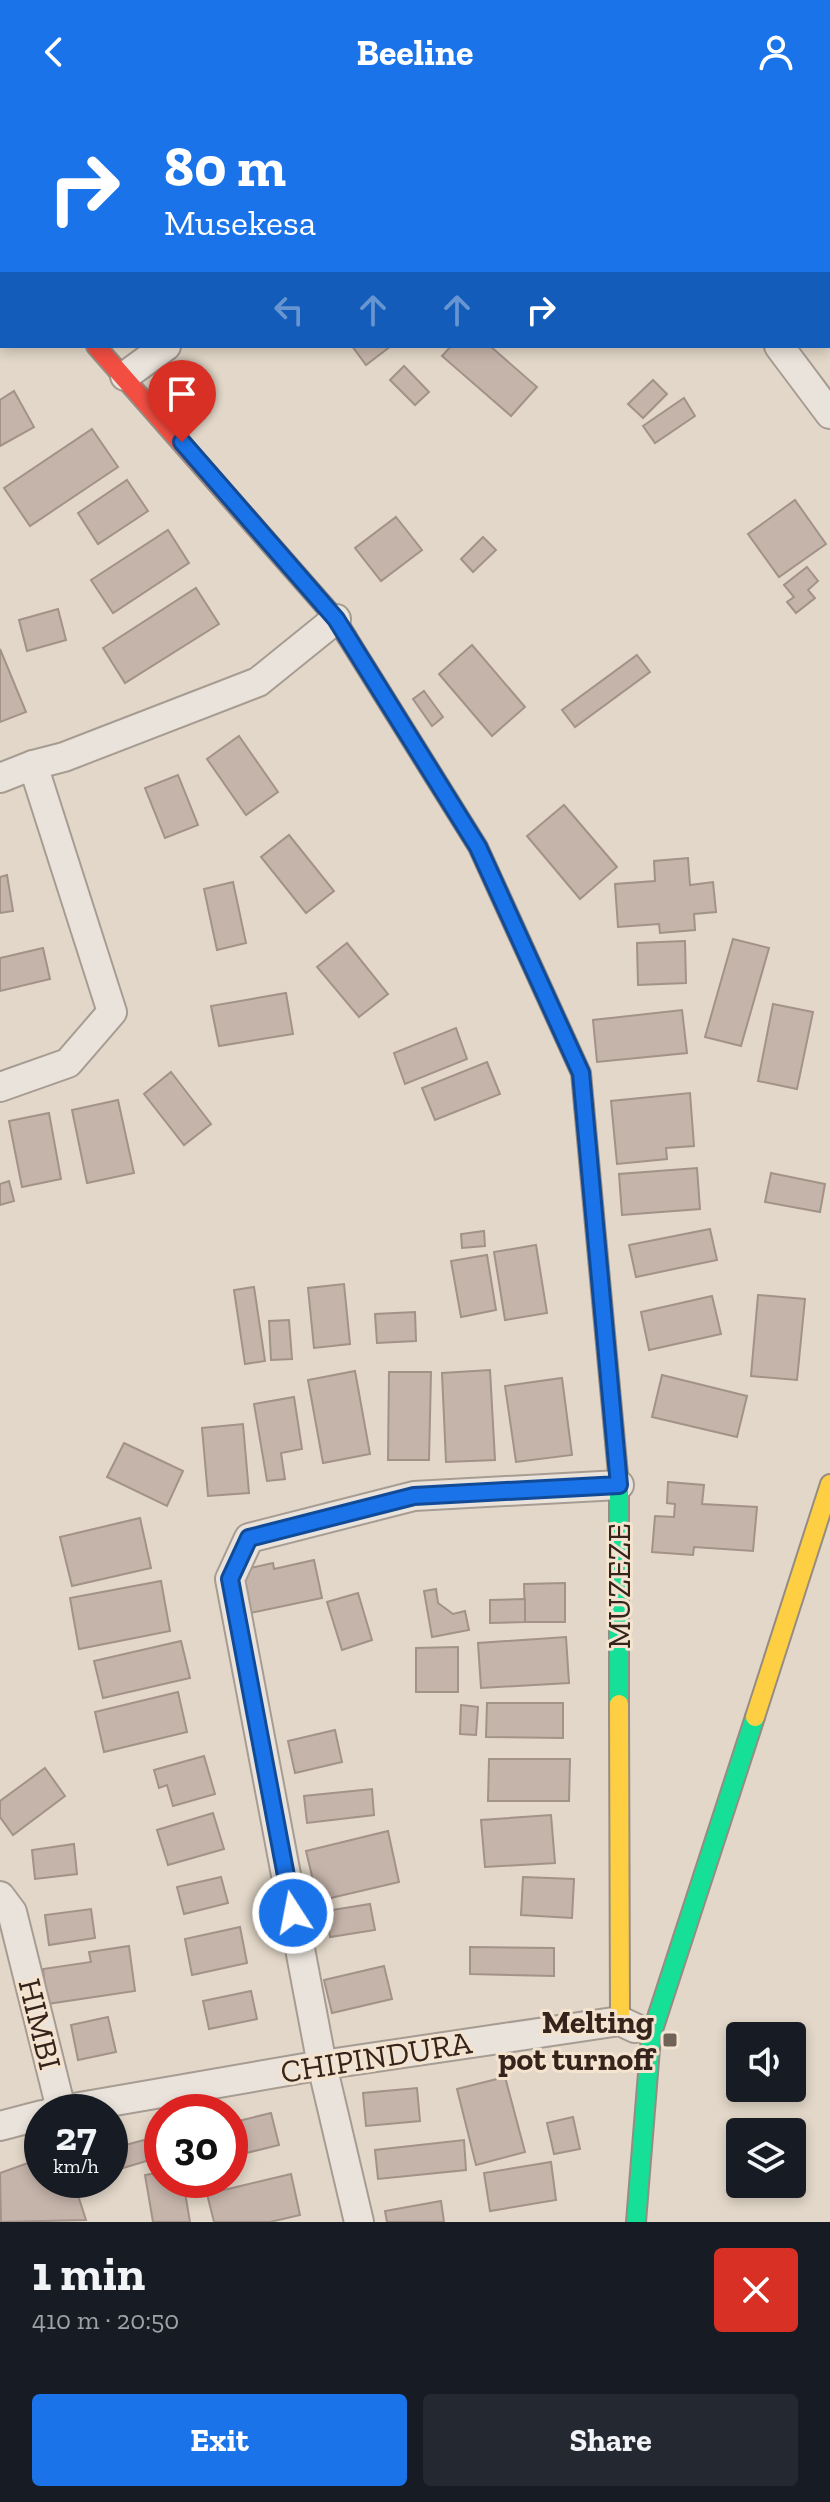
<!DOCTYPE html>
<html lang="en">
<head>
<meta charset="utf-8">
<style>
	:root { --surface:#171b24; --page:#242831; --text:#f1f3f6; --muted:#9ea1a6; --accent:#1a73e8 }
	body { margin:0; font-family:"Zilla Slab",serif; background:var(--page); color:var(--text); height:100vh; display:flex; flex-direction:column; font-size:30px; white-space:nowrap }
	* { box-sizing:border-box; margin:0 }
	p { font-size:26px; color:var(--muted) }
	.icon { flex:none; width:44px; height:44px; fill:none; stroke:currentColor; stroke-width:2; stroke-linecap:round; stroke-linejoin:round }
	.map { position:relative; height:2118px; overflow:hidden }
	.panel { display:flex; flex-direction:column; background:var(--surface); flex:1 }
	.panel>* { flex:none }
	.banner { position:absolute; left:0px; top:0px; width:830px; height:244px; box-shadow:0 4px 12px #0003; background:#1a73e8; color:#fff; overflow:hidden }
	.buttons { position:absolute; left:726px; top:1918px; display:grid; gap:16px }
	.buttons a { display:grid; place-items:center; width:80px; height:80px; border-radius:8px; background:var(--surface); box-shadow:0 4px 12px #0003; font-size:40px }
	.speed { position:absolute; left:24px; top:1990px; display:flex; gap:16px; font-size:40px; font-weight:700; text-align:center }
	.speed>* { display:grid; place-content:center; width:104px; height:104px; border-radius:50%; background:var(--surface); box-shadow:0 4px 12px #0003; line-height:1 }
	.speed small { font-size:20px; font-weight:400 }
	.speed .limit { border:12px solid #d22; background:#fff; color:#111 }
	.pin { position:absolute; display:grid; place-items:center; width:68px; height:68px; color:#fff; margin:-82px -34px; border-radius:50% 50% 50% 0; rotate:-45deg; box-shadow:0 0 8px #0007 }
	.pin .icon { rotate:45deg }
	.me { position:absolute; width:88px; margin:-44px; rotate:349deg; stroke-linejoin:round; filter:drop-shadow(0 0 6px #0008) }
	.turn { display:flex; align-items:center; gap:28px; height:168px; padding:0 32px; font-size:36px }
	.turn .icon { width:104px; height:104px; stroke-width:2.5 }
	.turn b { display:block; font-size:56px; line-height:68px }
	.lanes { display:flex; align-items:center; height:76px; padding:0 32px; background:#0003; justify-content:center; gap:40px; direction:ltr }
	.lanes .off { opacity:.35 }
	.round { display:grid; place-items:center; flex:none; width:84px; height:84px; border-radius:8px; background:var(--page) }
	.head { display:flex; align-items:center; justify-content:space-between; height:136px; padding:0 32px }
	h1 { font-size:48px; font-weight:700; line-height:60px }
	.action { display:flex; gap:16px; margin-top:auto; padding:16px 32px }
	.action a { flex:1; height:92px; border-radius:8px; background:var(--accent); color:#fff; font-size:32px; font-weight:700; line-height:92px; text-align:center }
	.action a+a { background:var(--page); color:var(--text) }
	header { display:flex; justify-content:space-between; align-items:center; height:104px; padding:0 32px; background:var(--accent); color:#fff; font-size:36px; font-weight:700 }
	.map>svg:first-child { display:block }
	.building { fill:#c5b4aa; stroke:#a29288; stroke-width:2 }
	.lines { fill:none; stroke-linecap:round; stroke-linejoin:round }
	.street-casing { stroke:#a79c92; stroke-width:32 }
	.fast-casing { stroke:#968c82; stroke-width:22 }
	.slow-casing { stroke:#968c82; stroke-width:22 }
	.jam-casing { stroke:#968c82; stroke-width:22 }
	.street { stroke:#eae3db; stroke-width:28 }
	.fast { stroke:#16e098; stroke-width:18 }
	.slow { stroke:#ffcf43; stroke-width:18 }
	.jam { stroke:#f24e42; stroke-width:18 }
	.route-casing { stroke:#114b97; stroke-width:20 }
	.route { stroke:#1a73e8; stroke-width:14 }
	.poi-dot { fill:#716358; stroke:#f4e3ce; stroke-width:3 }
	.labels { text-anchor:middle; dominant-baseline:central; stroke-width:6; stroke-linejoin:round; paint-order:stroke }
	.street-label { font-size:32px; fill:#34241c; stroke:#f4e3ce }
	.poi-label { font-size:32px; font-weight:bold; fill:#34241c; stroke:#f4e3ce; text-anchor:end }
</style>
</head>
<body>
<header><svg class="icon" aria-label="back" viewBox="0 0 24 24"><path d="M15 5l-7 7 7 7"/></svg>Beeline<svg class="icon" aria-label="person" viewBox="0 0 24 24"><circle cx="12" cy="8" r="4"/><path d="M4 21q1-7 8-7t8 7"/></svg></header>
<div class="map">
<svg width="830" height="2118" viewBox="0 0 830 2118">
	<rect width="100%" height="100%" fill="#e2d7c8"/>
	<g class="building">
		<path d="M281 0H350V2H282Z"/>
		<path d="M662 0H718L719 2H663Z"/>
		<path d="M352 242H391L366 261Z"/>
		<path d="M451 242H490L537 283 511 312 442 252Z"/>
		<path d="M404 262 429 288 415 301 390 276Z"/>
		<path d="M653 276 667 290 643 314 628 300Z"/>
		<path d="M14 287 34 323 0 342V296Z"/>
		<path d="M684 294 695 312 655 339 643 322Z"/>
		<path d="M92 325 118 363 30 422 4 384Z"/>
		<path d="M127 376 148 407 98 440 78 409Z"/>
		<path d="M795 396 826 440 779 473 748 430Z"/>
		<path d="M396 413 422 446 381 477 355 444Z"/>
		<path d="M168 426 189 459 113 509 91 476Z"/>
		<path d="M483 433 496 446 473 468 461 455Z"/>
		<path d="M807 463 818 477 808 486 815 494 796 509 787 498 794 493 784 481Z"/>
		<path d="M196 484 219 520 125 579 103 544Z"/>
		<path d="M58 505 66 536 27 547 19 516Z"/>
		<path d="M472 541 525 603 492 632 439 570Z"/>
		<path d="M0 545 26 608 0 618Z"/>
		<path d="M637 551 650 568 575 623 562 606Z"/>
		<path d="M424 587 443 613 432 622 413 595Z"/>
		<path d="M239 632 278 688 246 711 207 655Z"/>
		<path d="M178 671 198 721 165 734 145 684Z"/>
		<path d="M564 701 617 763 580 795 527 732Z"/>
		<path d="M289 731 334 787 306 809 261 753Z"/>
		<path d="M688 754 690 781 713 778 716 808 694 810 695 826 660 829 659 820 618 823 615 780 655 777 654 757Z"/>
		<path d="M7 771 13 807 0 809V773Z"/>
		<path d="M233 778 246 839 217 846 204 785Z"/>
		<path d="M733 835 769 844 741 942 705 933Z"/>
		<path d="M685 837 686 879 638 881 637 839Z"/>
		<path d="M347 839 388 890 359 913 317 863Z"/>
		<path d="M43 844 50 875 0 887V854Z"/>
		<path d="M286 889 293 930 219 942 211 902Z"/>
		<path d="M773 900 813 908 797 985 758 977Z"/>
		<path d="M682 906 687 949 597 958 593 916Z"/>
		<path d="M456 924 467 955 405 980 394 949Z"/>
		<path d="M487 958 500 990 435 1016 422 984Z"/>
		<path d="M171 968 211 1020 184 1041 144 990Z"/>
		<path d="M690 989 694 1042 666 1044 667 1055 617 1060 611 997Z"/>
		<path d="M118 996 134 1069 87 1079 72 1006Z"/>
		<path d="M49 1009 61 1075 22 1083 9 1017Z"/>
		<path d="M697 1064 700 1105 622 1111 619 1070Z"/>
		<path d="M771 1069 825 1080 820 1108 765 1098Z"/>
		<path d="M9 1077 14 1097 0 1101V1080Z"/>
		<path d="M710 1125 717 1156 636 1173 629 1141Z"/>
		<path d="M484 1127 485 1142 462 1144 461 1130Z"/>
		<path d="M536 1141 547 1209 505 1216 494 1148Z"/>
		<path d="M487 1151 496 1206 461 1213 451 1157Z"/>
		<path d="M344 1180 350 1240 314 1244 308 1184Z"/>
		<path d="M254 1183 265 1257 245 1260 234 1186Z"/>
		<path d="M758 1191 805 1195 797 1276 751 1272Z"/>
		<path d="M712 1192 721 1230 649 1246 641 1208Z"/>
		<path d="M415 1208 416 1237 377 1239 375 1210Z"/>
		<path d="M289 1216 292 1255 271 1256 269 1217Z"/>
		<path d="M490 1266 495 1356 446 1358 442 1269Z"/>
		<path d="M355 1267 370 1350 323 1359 308 1276Z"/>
		<path d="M389 1268H431L429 1356H388Z"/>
		<path d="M662 1271 747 1292 737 1333 652 1313Z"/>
		<path d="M562 1274 572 1351 516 1358 505 1282Z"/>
		<path d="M294 1293 302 1345 281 1349 285 1375 267 1377 254 1300Z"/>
		<path d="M243 1320 249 1389 208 1392 202 1324Z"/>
		<path d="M124 1339 183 1367 167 1402 107 1373Z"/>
		<path d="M668 1378 704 1381 702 1400 757 1403 753 1447 694 1443 693 1451 652 1448 655 1412 674 1413 675 1400 667 1399Z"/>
		<path d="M140 1414 151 1464 72 1482 60 1433Z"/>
		<path d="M314 1456 322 1494 250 1509 241 1466 273 1459 274 1465Z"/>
		<path d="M161 1477 170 1527 79 1545 70 1494Z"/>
		<path d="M565 1479V1518H525L524 1480Z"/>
		<path d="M436 1485 438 1499 453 1510 465 1507 469 1526 432 1533 424 1487Z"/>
		<path d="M358 1489 372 1536 342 1546 327 1498Z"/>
		<path d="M525 1495V1518L490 1519V1496Z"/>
		<path d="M566 1533 569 1579 481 1584 478 1539Z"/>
		<path d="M181 1537 190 1574 103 1594 94 1557Z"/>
		<path d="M458 1543V1588H416V1544Z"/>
		<path d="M178 1588 187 1628 104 1648 95 1608Z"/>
		<path d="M487 1599H563V1634L486 1633Z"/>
		<path d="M461 1601 478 1603 476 1631 460 1630Z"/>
		<path d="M335 1626 342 1658 295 1669 288 1637Z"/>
		<path d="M204 1652 215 1690 173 1702 167 1681 159 1684 154 1666Z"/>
		<path d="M489 1655H570L569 1697H488Z"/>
		<path d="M45 1664 65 1692 13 1731 0 1713V1697Z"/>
		<path d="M372 1685 374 1711 307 1719 304 1692Z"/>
		<path d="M213 1709 224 1745 168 1761 157 1726Z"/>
		<path d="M551 1711 555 1759 485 1763 481 1716Z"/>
		<path d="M388 1727 399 1778 318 1797 306 1747Z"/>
		<path d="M74 1740 77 1770 35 1775 32 1746Z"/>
		<path d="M221 1773 228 1799 184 1810 177 1783Z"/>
		<path d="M523 1773 574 1775 572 1814 521 1811Z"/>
		<path d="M370 1800 375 1826 330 1833 326 1807Z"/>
		<path d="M91 1805 95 1834 49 1841 45 1811Z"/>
		<path d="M240 1823 247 1859 192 1871 185 1835Z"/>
		<path d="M129 1842 135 1887 47 1900 43 1865 91 1858 89 1848Z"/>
		<path d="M470 1843 554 1844V1872L470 1870Z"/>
		<path d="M384 1862 392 1895 332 1909 324 1876Z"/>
		<path d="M251 1887 257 1915 209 1925 203 1897Z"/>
		<path d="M108 1913 116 1948 78 1956 71 1921Z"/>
		<path d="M505 1973 525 2048 476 2061 457 1985Z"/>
		<path d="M417 1984 420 2017 366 2022 363 1989Z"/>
		<path d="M271 2009 279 2041 230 2053V2019Z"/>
		<path d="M573 2013 580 2045 554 2050 547 2019Z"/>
		<path d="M148 2035 153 2055 110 2068V2045Z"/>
		<path d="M464 2036 466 2066 378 2075 375 2046Z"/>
		<path d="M42 2054V2076H73L86 2116 1 2118 0 2069Z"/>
		<path d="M551 2058 556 2096 490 2107 484 2069Z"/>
		<path d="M162 2068V2076H183L190 2118H153L145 2071Z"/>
		<path d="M291 2070 300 2111 270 2118H214L207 2090Z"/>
		<path d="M441 2097 444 2118H387L385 2107Z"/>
	</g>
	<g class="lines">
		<g class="street-casing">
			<g id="street">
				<path d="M596 0 598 2"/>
				<path d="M497 2 499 0"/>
				<path d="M0 142 2 145"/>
				<path d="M779 242 830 310"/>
				<path d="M125 272 166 242"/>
				<path d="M0 674 33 661 64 653 258 578 336 515"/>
				<path d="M0 983 68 959 112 908 33 661"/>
				<path d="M0 1792 12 1808 61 2005"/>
				<path d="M51 2008 322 1961 620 1917 635 1924"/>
				<path d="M0 2022 42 2011"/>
				<path d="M359 2118 322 1961 230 1475 249 1434 414 1392 619 1381"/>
			</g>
		</g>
		<g class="fast-casing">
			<g id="fast">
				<path d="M584 1002 619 1381V1600"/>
				<path d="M636 2118 651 1932 755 1613"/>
			</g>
		</g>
		<g class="slow-casing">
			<g id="slow">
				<path d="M347 533 478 743 581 969 584 1002"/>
				<path d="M619 1600 620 1917"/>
				<path d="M755 1613 830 1380"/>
			</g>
		</g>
		<g class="jam-casing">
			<path id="jam" d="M96 242 336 515 347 533"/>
		</g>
		<use href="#street" class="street"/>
		<use href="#fast" class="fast"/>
		<use href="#slow" class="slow"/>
		<use href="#jam" class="jam"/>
	</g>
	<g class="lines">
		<g class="route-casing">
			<path id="route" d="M182 338 336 515 478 743 581 969 619 1381 414 1392 249 1434 230 1475 293 1809"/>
		</g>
		<use href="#route" class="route"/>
	</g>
	<rect class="poi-dot" x="662" y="1928" width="16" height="16" rx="4"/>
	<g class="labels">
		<g class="street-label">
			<text transform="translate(619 1482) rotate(-90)">MUZEZE</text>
			<text transform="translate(40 1920) rotate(76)">HIMBI</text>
			<text transform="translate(376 1953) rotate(-9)">CHIPINDURA</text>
		</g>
		<g class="poi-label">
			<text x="654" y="1918">Melting<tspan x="654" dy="37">pot turnoff</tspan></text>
		</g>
	</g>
</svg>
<div class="buttons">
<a><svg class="icon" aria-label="sound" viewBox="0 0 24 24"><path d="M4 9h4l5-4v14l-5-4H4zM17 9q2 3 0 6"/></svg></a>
<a><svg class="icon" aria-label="layers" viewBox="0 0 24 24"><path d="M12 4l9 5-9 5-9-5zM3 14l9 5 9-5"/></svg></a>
</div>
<div class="speed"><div>27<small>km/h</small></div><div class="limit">30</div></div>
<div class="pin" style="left:182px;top:338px;background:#d93025"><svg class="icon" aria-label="arrive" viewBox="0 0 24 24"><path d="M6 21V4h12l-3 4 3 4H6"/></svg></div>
<svg class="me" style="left:293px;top:1809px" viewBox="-20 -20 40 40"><circle r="17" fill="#1a73e8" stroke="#fff" stroke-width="3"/><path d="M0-11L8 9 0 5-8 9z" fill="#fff"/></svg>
<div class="banner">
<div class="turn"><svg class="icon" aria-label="right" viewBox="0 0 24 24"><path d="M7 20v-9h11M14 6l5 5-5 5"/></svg><div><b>80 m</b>Musekesa</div></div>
<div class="lanes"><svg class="icon off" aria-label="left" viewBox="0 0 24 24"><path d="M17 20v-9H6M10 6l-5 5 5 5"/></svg><svg class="icon off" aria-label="ahead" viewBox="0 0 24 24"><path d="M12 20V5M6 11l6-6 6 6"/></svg><svg class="icon off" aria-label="ahead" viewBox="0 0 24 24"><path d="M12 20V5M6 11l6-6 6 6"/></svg><svg class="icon" aria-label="right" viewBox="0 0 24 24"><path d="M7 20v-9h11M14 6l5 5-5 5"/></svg></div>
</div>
</div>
<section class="panel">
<div class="head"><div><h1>1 min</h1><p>410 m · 20:50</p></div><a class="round" style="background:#d93025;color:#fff"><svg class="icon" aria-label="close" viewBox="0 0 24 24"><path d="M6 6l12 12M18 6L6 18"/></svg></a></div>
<div class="action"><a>Exit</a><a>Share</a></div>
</section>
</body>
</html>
